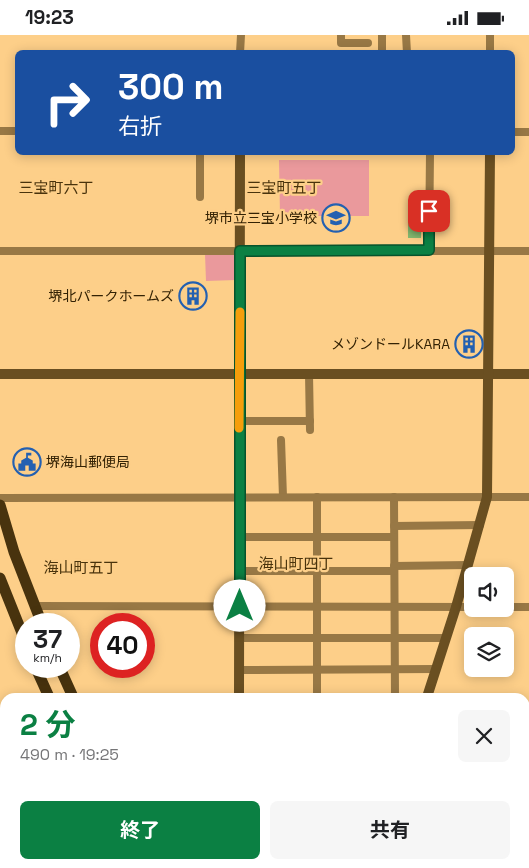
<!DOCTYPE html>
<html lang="ja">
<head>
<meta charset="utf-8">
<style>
	:root { --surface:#fff; --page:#f6f6f6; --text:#202124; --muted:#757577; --accent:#0b8043 }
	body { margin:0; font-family:"Space Grotesk","Noto Sans JP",sans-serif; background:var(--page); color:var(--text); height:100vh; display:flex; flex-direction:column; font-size:19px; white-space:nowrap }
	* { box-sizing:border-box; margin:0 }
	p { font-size:16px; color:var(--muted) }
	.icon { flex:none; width:28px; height:28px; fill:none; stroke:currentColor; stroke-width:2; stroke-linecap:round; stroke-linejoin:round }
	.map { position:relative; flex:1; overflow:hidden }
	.drawer { position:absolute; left:0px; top:658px; width:530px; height:176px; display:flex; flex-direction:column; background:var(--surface); border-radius:15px 15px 0 0; box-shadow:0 2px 12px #0003 }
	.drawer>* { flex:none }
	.banner { position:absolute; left:15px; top:15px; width:500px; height:105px; border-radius:8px; box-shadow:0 2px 12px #0003; background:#1a4fa0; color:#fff; overflow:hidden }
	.tools { position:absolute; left:464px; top:532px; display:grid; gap:10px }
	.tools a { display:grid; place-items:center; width:50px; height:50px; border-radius:8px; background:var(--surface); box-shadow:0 2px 12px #0003; font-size:25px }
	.speed { position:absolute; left:15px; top:578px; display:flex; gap:10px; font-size:25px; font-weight:700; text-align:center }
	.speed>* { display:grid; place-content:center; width:65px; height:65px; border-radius:50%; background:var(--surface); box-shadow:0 2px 12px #0003; line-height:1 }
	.speed small { font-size:12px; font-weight:400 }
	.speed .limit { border:8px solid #d22; background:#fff; color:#111 }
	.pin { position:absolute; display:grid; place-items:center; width:42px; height:42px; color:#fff; margin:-21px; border-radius:10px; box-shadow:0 2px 8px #0006 }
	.me { position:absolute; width:55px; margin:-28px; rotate:0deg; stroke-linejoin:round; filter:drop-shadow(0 0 4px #0008) }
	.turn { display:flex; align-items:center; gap:18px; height:105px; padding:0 20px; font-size:22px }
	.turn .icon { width:65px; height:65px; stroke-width:2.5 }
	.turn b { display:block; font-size:35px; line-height:42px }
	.round { display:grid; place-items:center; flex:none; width:52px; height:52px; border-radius:8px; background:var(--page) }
	.summary { display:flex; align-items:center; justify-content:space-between; height:85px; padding:0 20px }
	h1 { font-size:30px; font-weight:700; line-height:38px; color:var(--accent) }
	.cta { display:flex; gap:10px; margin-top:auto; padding:10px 20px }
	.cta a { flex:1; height:58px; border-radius:8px; background:var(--accent); color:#fff; font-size:20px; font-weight:700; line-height:58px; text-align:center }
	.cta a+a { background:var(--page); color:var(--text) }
	.status { display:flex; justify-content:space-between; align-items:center; height:35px; padding:0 25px; background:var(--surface); direction:ltr }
	.status svg { height:14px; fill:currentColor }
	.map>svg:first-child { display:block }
	.green { fill:#ea999c }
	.water { fill:#85ba70 }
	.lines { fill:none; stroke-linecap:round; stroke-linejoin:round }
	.street { stroke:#987845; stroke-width:8 }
	.secondary { stroke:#6a4f21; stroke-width:10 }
	.primary { stroke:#48330e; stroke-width:11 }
	.route-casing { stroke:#07532c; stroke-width:12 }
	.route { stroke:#0b8043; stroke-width:9 }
	.slow { stroke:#f59e0b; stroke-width:9 }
	.labels { text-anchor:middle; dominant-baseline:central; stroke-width:4.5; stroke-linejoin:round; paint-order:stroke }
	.poi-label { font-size:14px; fill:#332204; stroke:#fdcf89; text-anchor:end }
	.neighbourhood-label { font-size:15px; fill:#49330c; stroke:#fdcf89 }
</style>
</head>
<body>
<div class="status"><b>19:23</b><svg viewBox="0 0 49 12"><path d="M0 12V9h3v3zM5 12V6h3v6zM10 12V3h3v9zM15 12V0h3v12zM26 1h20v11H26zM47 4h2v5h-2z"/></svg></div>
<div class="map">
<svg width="529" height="833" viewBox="0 0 529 833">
	<rect width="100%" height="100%" fill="#fdcf89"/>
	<g class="green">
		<path d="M279 125H369V181H280Z"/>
		<path d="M205 219H233L236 221V245L206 246Z"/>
		<path d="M206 829H367L365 833H210Z"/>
	</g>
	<rect class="water" x="408" y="173" width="13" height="30"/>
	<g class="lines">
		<g class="street">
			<path d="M341 0V8H368"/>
			<path d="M406 0 407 18"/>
			<path d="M240 18 241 0"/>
			<path d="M382 18V0"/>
			<path d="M490 18V0"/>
			<path d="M0 96H18"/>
			<path d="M512 97H529"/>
			<path d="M200 118V162"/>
			<path d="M429 215 430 118"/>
			<path d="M0 216H529"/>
			<path d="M309 339 310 395"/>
			<path d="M239 386H310"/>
			<path d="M281 405 283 462"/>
			<path d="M317 462V662"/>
			<path d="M394 462 395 662"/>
			<path d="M0 463 529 462"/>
			<path d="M394 491 480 490"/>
			<path d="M239 502H394"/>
			<path d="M394 531 468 530"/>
			<path d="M239 536H394"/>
			<path d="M35 571 472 572"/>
			<path d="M505 572H529"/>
			<path d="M239 603H446"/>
			<path d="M239 635 436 634"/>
			<path d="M0 736H5"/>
			<path d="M0 767H5"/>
			<path d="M0 799H5"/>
			<path d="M0 831H87L92 833"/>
			<path d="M374 831 529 832"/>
		</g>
		<g class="secondary">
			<path d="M0 339H529"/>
			<path d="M239 662 240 118"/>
			<path d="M427 662 456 572 487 462 490 118"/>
			<path d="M0 703H5"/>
			<path d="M525 705H529"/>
			<path d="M374 833 375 829"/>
		</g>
		<g class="primary">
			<path d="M0 470 14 517 42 589"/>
			<path d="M0 543 26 608"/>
			<path d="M35 631 49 662"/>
			<path d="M59 631 73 662"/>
			<path d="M170 829 173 833"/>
			<path d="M183 829 187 833"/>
			<path d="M193 829 197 833"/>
		</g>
	</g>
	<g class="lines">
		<g class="route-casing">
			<path id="route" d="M240 571V216L429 215V176"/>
		</g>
		<use href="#route" class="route"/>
		<path class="slow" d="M239 393 240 277"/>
	</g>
	<defs>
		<g id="school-ring" transform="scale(1.4375)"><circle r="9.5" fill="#fdcf89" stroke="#2360b1" stroke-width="1.5"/><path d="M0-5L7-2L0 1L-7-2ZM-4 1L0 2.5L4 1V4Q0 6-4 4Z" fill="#2360b1"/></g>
		<g id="building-ring" transform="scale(1.4375)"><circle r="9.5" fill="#fdcf89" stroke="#2360b1" stroke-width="1.5"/><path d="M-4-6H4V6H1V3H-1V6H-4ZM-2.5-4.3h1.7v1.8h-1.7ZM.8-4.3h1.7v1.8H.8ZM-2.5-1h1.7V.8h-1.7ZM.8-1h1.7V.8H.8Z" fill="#2360b1"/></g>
		<g id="civic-ring" transform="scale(1.4375)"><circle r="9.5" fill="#fdcf89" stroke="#2360b1" stroke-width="1.5"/><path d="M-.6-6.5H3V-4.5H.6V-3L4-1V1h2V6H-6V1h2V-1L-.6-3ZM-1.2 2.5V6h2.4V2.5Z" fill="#2360b1"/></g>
	</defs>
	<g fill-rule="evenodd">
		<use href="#school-ring" x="336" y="183"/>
		<use href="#building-ring" x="193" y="261"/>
		<use href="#building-ring" x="469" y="309"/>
		<use href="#civic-ring" x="27" y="427"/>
	</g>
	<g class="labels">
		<g class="poi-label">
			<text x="317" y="183">堺市立三宝小学校</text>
			<text x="174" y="261">堺北パークホームズ</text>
			<text x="450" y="309">メゾンドールKARA</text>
			<text x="46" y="427" text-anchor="start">堺海山郵便局</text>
		</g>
		<g class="neighbourhood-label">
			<text x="56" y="152">三宝町六丁</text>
			<text x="284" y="152">三宝町五丁</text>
			<text x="296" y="528">海山町四丁</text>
			<text x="81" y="532">海山町五丁</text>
		</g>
	</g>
</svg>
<div class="tools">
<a><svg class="icon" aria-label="sound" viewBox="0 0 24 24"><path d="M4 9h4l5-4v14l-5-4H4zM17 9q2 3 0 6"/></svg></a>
<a><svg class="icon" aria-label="layers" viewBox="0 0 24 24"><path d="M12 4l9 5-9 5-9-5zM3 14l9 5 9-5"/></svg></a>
</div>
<div class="speed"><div>37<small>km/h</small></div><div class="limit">40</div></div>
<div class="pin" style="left:429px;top:176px;background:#d93025"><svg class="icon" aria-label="arrive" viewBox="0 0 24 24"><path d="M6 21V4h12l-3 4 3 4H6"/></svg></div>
<svg class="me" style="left:240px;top:571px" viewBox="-20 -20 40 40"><circle r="19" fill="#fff"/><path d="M0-13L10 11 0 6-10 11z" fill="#0b8043"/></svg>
<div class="banner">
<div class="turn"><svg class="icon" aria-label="right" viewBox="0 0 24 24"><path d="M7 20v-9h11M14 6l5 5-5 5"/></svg><div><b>300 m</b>右折</div></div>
</div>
<section class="drawer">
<div class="summary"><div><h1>2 分</h1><p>490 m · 19:25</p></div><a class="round"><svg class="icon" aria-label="close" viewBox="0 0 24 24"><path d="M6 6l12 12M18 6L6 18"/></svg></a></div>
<div class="cta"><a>終了</a><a>共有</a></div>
</section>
</div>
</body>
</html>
